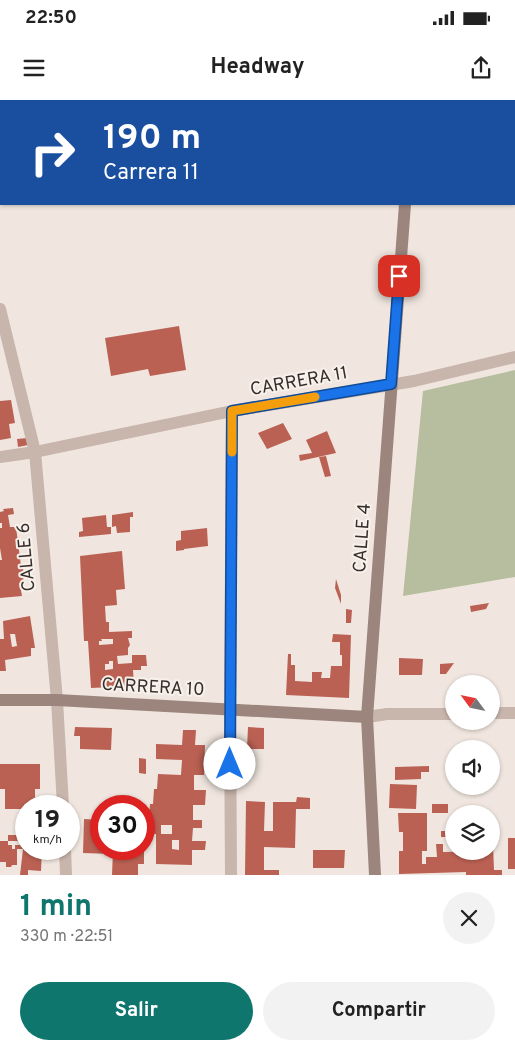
<!DOCTYPE html>
<html lang="es">
<head>
<meta charset="utf-8">
<style>
	:root { --surface:#fff; --page:#f2f2f2; --text:#222; --muted:#767676; --accent:#0f766e }
	body { margin:0; font-family:Overpass,sans-serif; background:var(--page); color:var(--text); height:100vh; display:flex; flex-direction:column; font-size:19px; white-space:nowrap }
	* { box-sizing:border-box; margin:0 }
	p { font-size:16px; color:var(--muted) }
	.icon { flex:none; width:28px; height:28px; fill:none; stroke:currentColor; stroke-width:2; stroke-linecap:round; stroke-linejoin:round }
	.map { position:relative; height:775px; overflow:hidden }
	.side { display:flex; flex-direction:column; background:var(--surface); flex:1 }
	.side>* { flex:none }
	.hud { position:absolute; left:0px; top:0px; width:515px; height:105px; box-shadow:0 1px 4px #0004; background:#1a4fa0; color:#fff; overflow:hidden }
	.needle { width:32px; rotate:303deg }
	.fabs { position:absolute; left:445px; top:575px; display:grid; gap:10px }
	.fabs a { display:grid; place-items:center; width:55px; height:55px; border-radius:50%; background:var(--surface); box-shadow:0 1px 4px #0004; font-size:25px }
	.speed { position:absolute; left:15px; top:695px; display:flex; gap:10px; font-size:25px; font-weight:700; text-align:center }
	.speed>* { display:grid; place-content:center; width:65px; height:65px; border-radius:50%; background:var(--surface); box-shadow:0 1px 4px #0004; line-height:1 }
	.speed small { font-size:12px; font-weight:400 }
	.speed .limit { border:8px solid #d22; background:#fff; color:#111 }
	.pin { position:absolute; display:grid; place-items:center; width:42px; height:42px; color:#fff; margin:-21px; border-radius:10px; box-shadow:0 2px 8px #0006 }
	.me { position:absolute; width:55px; margin:-28px; rotate:0deg; stroke-linejoin:round; filter:drop-shadow(0 0 4px #0008) }
	.turn { display:flex; align-items:center; gap:18px; height:105px; padding:0 20px; font-size:22px }
	.turn .icon { width:65px; height:65px; stroke-width:2.5 }
	.turn b { display:block; font-size:35px; line-height:42px }
	.round { display:grid; place-items:center; flex:none; width:52px; height:52px; border-radius:26px; background:var(--page) }
	.overview { display:flex; align-items:center; justify-content:space-between; height:85px; padding:0 20px }
	h1 { font-size:30px; font-weight:700; line-height:38px; color:var(--accent) }
	.primary-button { display:flex; gap:10px; margin-top:auto; padding:10px 20px }
	.primary-button a { flex:1; height:58px; border-radius:30px; background:var(--accent); color:#fff; font-size:20px; font-weight:700; line-height:58px; text-align:center }
	.primary-button a+a { background:var(--page); color:var(--text) }
	.status { display:flex; justify-content:space-between; align-items:center; height:35px; padding:0 25px; background:var(--surface); direction:ltr }
	.status svg { height:14px; fill:currentColor }
	header { display:flex; justify-content:space-between; align-items:center; height:65px; padding:0 20px; background:var(--surface); font-size:22px; font-weight:700 }
	.map>svg:first-child { display:block }
	.green { fill:#b7bea0 }
	.building { fill:#ba6153; fill-rule:evenodd }
	.lines { fill:none; stroke-linecap:round; stroke-linejoin:round }
	.street { stroke:#c8b5ac; stroke-width:12 }
	.secondary { stroke:#9b857d; stroke-width:12 }
	.route-casing { stroke:#114b97; stroke-width:12 }
	.route { stroke:#1a73e8; stroke-width:9 }
	.slow { stroke:#f59e0b; stroke-width:9 }
	.labels { text-anchor:middle; dominant-baseline:central; stroke-width:4; stroke-linejoin:round; paint-order:stroke }
	.street-label { font-size:18px; fill:#362d2a; stroke:#f8f1eb }
</style>
</head>
<body>
<div class="status"><b>22:50</b><svg viewBox="0 0 49 12"><path d="M0 12V9h3v3zM5 12V6h3v6zM10 12V3h3v9zM15 12V0h3v12zM26 1h20v11H26zM47 4h2v5h-2z"/></svg></div>
<header><svg class="icon" aria-label="menu" viewBox="0 0 24 24"><path d="M4 6h16M4 12h16M4 18h16"/></svg>Headway<svg class="icon" aria-label="share" viewBox="0 0 24 24"><path d="M12 15V3M7 8l5-5 5 5M5 13v7h14v-7"/></svg></header>
<div class="map">
<svg width="515" height="775" viewBox="0 0 515 775">
	<rect width="100%" height="100%" fill="#f0e6df"/>
	<path class="green" d="M515 270V477L403 496 423 291Z"/>
	<g class="building">
		<path d="M179 226 186 270 150 276 148 269 111 276 105 238Z"/>
		<path d="M11 300 15 323 9 324 11 338 0 340V301Z"/>
		<path d="M283 323 292 339 267 349 258 333Z"/>
		<path d="M327 331 336 353 300 361 299 355 312 353 306 340Z"/>
		<path d="M27 338 28 345 18 347 17 339Z"/>
		<path d="M326 356 331 376 325 377 319 357Z"/>
		<path d="M13 408 14 414 8 415 10 427H16L21 466H23L24 484H20L22 496 0 498V460H2L0 448V428H2V423H0V412L4 411 3 409Z"/>
		<path d="M133 412V417H130V432L117 433 116 426 112 427V415Z"/>
		<path d="M106 415 107 427H111V434L79 437V432L83 431 82 418Z"/>
		<path d="M207 428 208 446 184 449V450L176 451V441L181 440V431Z"/>
		<path d="M122 451 125 489 116 490 117 505 105 506 106 522H109V532L132 531V538H128L130 545 128 548V555L117 556 118 564 132 563V555H146L147 566H141V570H133L134 586 91 588 88 541H84L80 456ZM101 539H113V544L99 545V541H102ZM109 561H113V569L105 570V564H109Z"/>
		<path d="M336 479 341 495V504L335 488Z"/>
		<path d="M489 503 486 509 471 512 470 506Z"/>
		<path d="M346 509 352 510 351 523H346Z"/>
		<path d="M30 516 35 548H31V556L5 560 6 571H0V539H4L3 521ZM10 534H15L17 546 12 547Z"/>
		<path d="M333 534 351 535 349 598 286 595 288 554H291V565H295V581L312 582V572H322L321 578H330L331 566H342V555H340V542H332Z"/>
		<path d="M399 558 423 559 422 575H399Z"/>
		<path d="M454 563 446 574H440V564Z"/>
		<path d="M75 627 112 628 111 650 80 649V636H74Z"/>
		<path d="M248 627 264 628V649H247Z"/>
		<path d="M183 630H196L195 645H205L204 675H194V690H206L205 705H193V720H202V728H193L192 741H206L205 750H192V765L156 764V734H153V719H149L150 704H153L154 689H157L158 674 181 675 182 660 156 659V644L182 645ZM161 725H172V734H161ZM172 740H179V750L172 749Z"/>
		<path d="M139 658 146 659V674L139 673Z"/>
		<path d="M0 664H40V689H35V697H38L40 706H26V709H5V689H0Z"/>
		<path d="M429 666V672H421V679L395 680V667Z"/>
		<path d="M390 684 417 685 416 709 389 708Z"/>
		<path d="M297 697 310 698V709H296L295 748 264 747V770H279V775H245L246 701 265 702 264 731H273V702H296Z"/>
		<rect x="432" y="704" width="16" height="9"/>
		<path d="M18 713H26V741H8V745H12V749H15V745H23V749H42L41 771 28 770V775H20L23 749H17V765H12L11 767H6V762H0V741H8V735H18Z"/>
		<path d="M398 713H427V751H422V764H426V757H437L436 744H443V752L491 751V744H493L494 770H502V775H466V772L399 774V751H403V732H399Z"/>
		<path d="M84 719 101 720V749H111V754L83 753Z"/>
		<rect x="441" y="731" width="8" height="6"/>
		<rect x="508" y="738" width="7" height="31"/>
		<path d="M113 749H144V764H138V775H112Z"/>
		<path d="M313 750H345L344 768H313Z"/>
	</g>
	<g class="lines">
		<g class="street">
			<path d="M0 209 35 352 57 600 63 706"/>
			<path d="M0 357 35 352 232 311 414 281 515 257"/>
			<path d="M491 613H515"/>
			<path d="M367 617 387 614H454"/>
			<path d="M65 749 66 775"/>
			<path d="M231 775 230 609 232 311"/>
		</g>
		<g class="secondary">
			<path d="M412 1V0"/>
			<path d="M0 600H57L367 617"/>
			<path d="M375 775 367 617 405 104"/>
		</g>
	</g>
	<g class="lines">
		<g class="route-casing">
			<path id="route" d="M230 664 232 311 391 284 399 176"/>
		</g>
		<use href="#route" class="route"/>
		<path class="slow" d="M232 352V311L315 297"/>
	</g>
	<g class="labels">
		<g class="street-label">
			<text transform="translate(299 282) rotate(-10)">CARRERA 11</text>
			<text transform="translate(363 438) rotate(-86)">CALLE 4</text>
			<text transform="translate(27 457) rotate(-95)">CALLE 6</text>
			<text transform="translate(153 588) rotate(3)">CARRERA 10</text>
		</g>
	</g>
</svg>
<div class="fabs">
<a><svg class="needle" viewBox="-14 -14 28 28"><path d="M0-13l5 13h-10z" fill="#e53935"/><path d="M0 13l5-13h-10z" fill="#767676"/></svg></a>
<a><svg class="icon" aria-label="sound" viewBox="0 0 24 24"><path d="M4 9h4l5-4v14l-5-4H4zM17 9q2 3 0 6"/></svg></a>
<a><svg class="icon" aria-label="layers" viewBox="0 0 24 24"><path d="M12 4l9 5-9 5-9-5zM3 14l9 5 9-5"/></svg></a>
</div>
<div class="speed"><div>19<small>km/h</small></div><div class="limit">30</div></div>
<div class="pin" style="left:399px;top:176px;background:#d93025"><svg class="icon" aria-label="arrive" viewBox="0 0 24 24"><path d="M6 21V4h12l-3 4 3 4H6"/></svg></div>
<svg class="me" style="left:230px;top:664px" viewBox="-20 -20 40 40"><circle r="19" fill="#fff"/><path d="M0-13L10 11 0 6-10 11z" fill="#1a73e8"/></svg>
<div class="hud">
<div class="turn"><svg class="icon" aria-label="right" viewBox="0 0 24 24"><path d="M7 20v-9h11M14 6l5 5-5 5"/></svg><div><b>190 m</b>Carrera 11</div></div>
</div>
</div>
<section class="side">
<div class="overview"><div><h1>1 min</h1><p>330 m · 22:51</p></div><a class="round"><svg class="icon" aria-label="close" viewBox="0 0 24 24"><path d="M6 6l12 12M18 6L6 18"/></svg></a></div>
<div class="primary-button"><a>Salir</a><a>Compartir</a></div>
</section>
</body>
</html>
